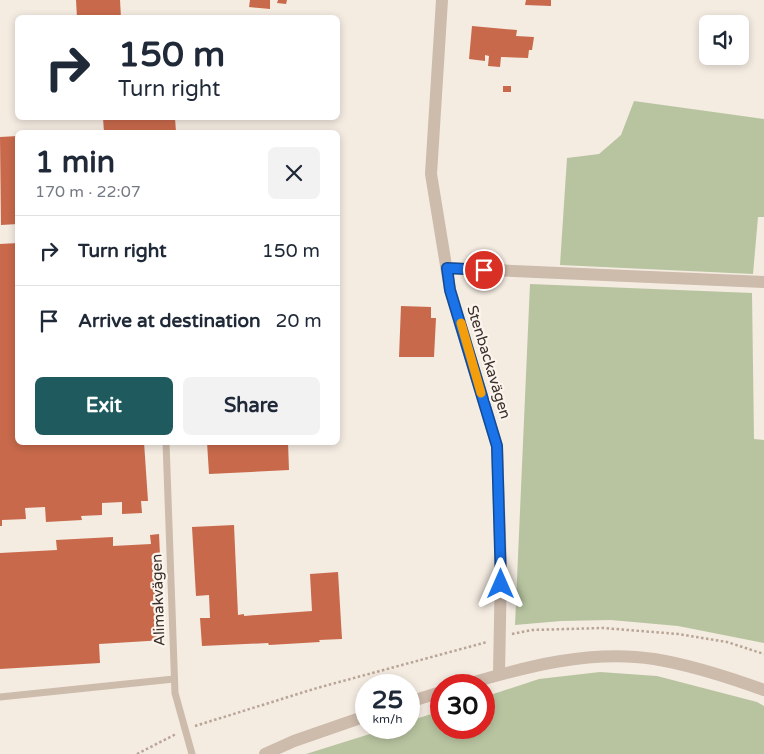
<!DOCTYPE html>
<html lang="en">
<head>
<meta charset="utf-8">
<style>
	:root { --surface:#fff; --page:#f2f2f3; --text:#1f2937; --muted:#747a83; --line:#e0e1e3; --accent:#1f5a5e }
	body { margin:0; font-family:"Varela Round",sans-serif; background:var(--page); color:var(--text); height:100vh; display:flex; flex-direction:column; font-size:19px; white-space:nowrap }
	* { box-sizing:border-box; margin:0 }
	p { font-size:16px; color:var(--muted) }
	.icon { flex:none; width:28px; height:28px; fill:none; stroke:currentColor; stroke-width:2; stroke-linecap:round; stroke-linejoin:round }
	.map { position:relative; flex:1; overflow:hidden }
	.drawer { position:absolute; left:15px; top:130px; width:325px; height:315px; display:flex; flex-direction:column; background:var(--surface); border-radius:8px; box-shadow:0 2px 8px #0003 }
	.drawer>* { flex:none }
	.hud { position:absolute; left:15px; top:15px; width:325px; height:105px; border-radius:8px; box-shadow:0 2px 8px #0003; background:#fff; color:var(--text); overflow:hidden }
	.controls { position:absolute; left:699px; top:15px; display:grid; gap:10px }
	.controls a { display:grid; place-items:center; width:50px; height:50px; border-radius:8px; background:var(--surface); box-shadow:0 2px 8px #0003; font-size:25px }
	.speed { position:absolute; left:355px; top:674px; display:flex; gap:10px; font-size:25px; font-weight:700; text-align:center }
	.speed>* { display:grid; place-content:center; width:65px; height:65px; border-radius:50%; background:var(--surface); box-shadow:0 2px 8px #0003; line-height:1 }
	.speed small { font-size:12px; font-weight:400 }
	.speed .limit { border:8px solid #d22; background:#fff; color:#111 }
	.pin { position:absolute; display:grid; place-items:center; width:42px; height:42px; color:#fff; margin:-21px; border:2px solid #fff; border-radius:50%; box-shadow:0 1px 5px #0007 }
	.me { position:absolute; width:55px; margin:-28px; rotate:0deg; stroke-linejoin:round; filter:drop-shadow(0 0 4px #0008) }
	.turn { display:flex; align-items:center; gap:18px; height:105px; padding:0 20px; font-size:22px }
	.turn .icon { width:65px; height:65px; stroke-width:2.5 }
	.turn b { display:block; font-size:35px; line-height:42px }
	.round { display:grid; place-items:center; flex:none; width:52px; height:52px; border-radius:8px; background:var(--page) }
	.overview { display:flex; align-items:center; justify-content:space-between; height:85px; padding:0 20px }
	h1 { font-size:30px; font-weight:700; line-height:38px }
	.action { display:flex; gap:10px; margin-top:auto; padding:10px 20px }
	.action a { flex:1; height:58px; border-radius:8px; background:var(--accent); color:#fff; font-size:20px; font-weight:700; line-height:58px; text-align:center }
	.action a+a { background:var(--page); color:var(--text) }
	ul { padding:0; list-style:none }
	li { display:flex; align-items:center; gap:15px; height:70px; padding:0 20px; border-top:1px solid var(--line) }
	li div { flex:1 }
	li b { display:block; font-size:19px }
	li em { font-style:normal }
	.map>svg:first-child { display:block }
	.green { fill:#b8c4a0 }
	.building { fill:#c8694b }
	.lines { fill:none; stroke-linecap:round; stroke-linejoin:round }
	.path { stroke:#b9a596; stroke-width:2.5; stroke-dasharray:2.5 2.5; stroke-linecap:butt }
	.service { stroke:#cdbbac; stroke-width:7 }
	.minor { stroke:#cdbbac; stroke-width:12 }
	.tertiary { stroke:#cdbbac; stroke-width:12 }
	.route-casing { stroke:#114b97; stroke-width:12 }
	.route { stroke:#1a73e8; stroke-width:9 }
	.slow { stroke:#f59e0b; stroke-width:9 }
	.labels { text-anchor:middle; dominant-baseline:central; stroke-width:4.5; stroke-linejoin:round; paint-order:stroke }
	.street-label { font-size:15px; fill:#3b302b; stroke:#fbf5ee }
</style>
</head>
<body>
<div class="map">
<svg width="764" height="754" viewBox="0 0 764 754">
	<rect width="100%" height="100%" fill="#f4ebe1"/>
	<g class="green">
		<path d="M634 101 764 119V217H758L753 274 560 265 567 158 599 154 621 135Z"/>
		<path d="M530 284 752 293 754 439 764 440V643L678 626 611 620 561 621 515 625Z"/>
		<path d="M600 672 657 676 757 702 764 706V754H306L389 728H409V721L441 711V728H484V697L539 679Z"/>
	</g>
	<g class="building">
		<path d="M76 0H120L121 18H77Z"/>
		<path d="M250 0H270V9L249 7Z"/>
		<path d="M278 0H287L286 4 277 3Z"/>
		<path d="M526 0H551V6L525 5Z"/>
		<path d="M472 26 517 30 516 36 534 37 532 50H529L528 58 501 57 500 67 488 66 489 56 485 55V61L469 59Z"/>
		<rect x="503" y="86" width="8" height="6"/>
		<path d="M103 118H175L176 132H104Z"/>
		<path d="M18 136V224L1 225 0 137Z"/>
		<path d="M18 243V442H144L148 501H141L142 513 122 514V502L102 503V515L81 516 82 520 46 522 45 507 25 508 26 519 2 520V526H0V244Z"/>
		<path d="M401 306 431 307V318H436L434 357H399Z"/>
		<path d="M207 442H288L289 470 209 474Z"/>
		<path d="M234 525 238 615 244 614V616L312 611 310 574 338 572 342 639 319 640 320 642 269 645 268 643 202 646 200 618H210L209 595 196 596 192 527Z"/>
		<path d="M159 534 164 640 99 644 100 663 0 669V553L57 550 56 540 113 537V546L151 544 150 535Z"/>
	</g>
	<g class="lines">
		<g class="path">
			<path d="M512 634 532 630 603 628 678 634 727 642 764 654"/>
			<path d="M195 726 317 688 487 642"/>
			<path d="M137 754 176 734"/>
		</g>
		<g class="service">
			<path d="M166 442 175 693 192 754"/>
			<path d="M0 697 174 679"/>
		</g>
		<g class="minor">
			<path d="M442 0 431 174 450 290 497 446 501 567 499 674"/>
			<path d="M447 268 764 282"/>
		</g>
		<g class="tertiary">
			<path d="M464 685C524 667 591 649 654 659 692 665 728 677 764 690"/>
			<path d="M409 702 441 692"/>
			<path d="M265 754 294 741 366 716"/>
		</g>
	</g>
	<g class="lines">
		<g class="route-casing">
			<path id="route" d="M484 270 447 268 450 290 497 446 501 584"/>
		</g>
		<use href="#route" class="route"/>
		<path class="slow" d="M461 323 481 393"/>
	</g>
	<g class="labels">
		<g class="street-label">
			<text transform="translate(489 362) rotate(73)">Stenbackavägen</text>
			<text transform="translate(158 600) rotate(-92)">Alimakvägen</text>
		</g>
	</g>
</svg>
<div class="controls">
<a><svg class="icon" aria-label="sound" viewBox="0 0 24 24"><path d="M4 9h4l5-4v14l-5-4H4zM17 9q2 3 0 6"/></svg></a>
</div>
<div class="speed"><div>25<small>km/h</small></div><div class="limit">30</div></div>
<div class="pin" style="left:484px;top:270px;background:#d93025"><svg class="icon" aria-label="arrive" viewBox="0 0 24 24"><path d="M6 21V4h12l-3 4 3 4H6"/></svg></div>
<svg class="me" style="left:501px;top:584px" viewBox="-20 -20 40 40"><path d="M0-17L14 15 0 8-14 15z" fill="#1a73e8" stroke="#fff" stroke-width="4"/></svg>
<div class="hud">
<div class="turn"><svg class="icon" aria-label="right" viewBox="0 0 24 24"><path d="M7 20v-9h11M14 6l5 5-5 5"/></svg><div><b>150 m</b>Turn right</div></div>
</div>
<section class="drawer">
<div class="overview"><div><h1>1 min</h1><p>170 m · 22:07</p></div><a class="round"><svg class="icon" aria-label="close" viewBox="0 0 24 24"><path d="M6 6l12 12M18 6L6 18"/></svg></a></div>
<ul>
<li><svg class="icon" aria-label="right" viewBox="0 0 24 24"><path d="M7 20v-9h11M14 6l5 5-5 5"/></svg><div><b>Turn right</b></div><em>150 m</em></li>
<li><svg class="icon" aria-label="arrive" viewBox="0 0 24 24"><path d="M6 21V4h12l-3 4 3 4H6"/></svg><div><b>Arrive at destination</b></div><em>20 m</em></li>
</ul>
<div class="action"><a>Exit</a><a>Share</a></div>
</section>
</div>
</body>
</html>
